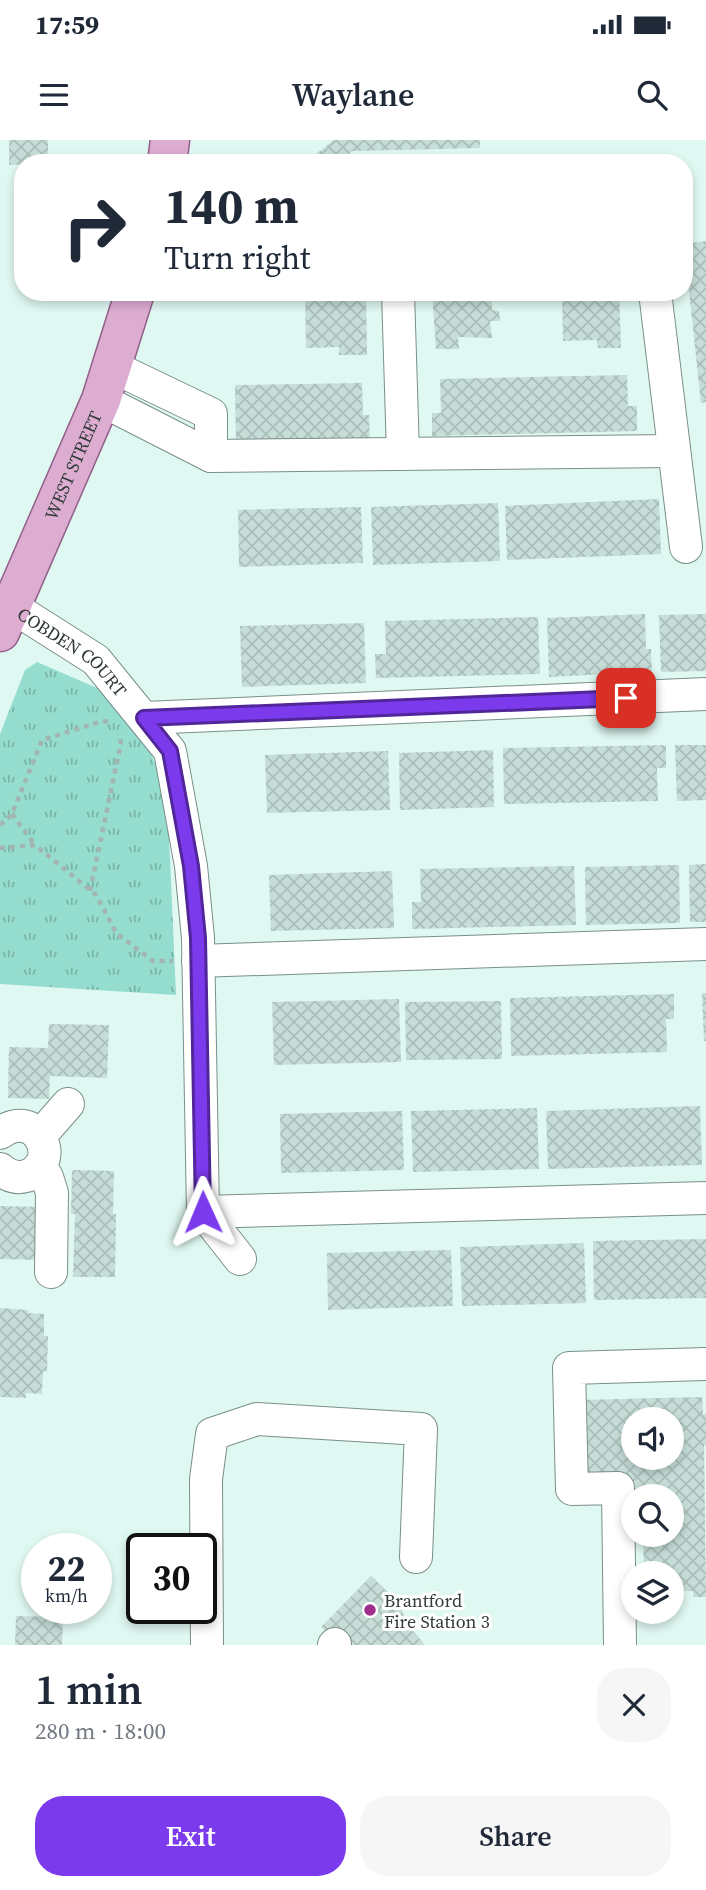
<!DOCTYPE html>
<html lang="en">
<head>
<meta charset="utf-8">
<style>
	:root { --surface:#fff; --page:#f6f6f7; --text:#1f2937; --muted:#747a83; --accent:#7c3aed }
	body { margin:0; font-family:"Source Serif 4",serif; background:var(--page); color:var(--text); height:100vh; display:flex; flex-direction:column; font-size:26px; white-space:nowrap }
	* { box-sizing:border-box; margin:0 }
	p { font-size:23px; color:var(--muted) }
	.icon { flex:none; width:38px; height:38px; fill:none; stroke:currentColor; stroke-width:2; stroke-linecap:round; stroke-linejoin:round }
	.map { position:relative; height:1505px; overflow:hidden }
	.panel { display:flex; flex-direction:column; background:var(--surface); flex:1 }
	.panel>* { flex:none }
	.top-card { position:absolute; left:14px; top:14px; width:679px; height:147px; border-radius:28px; box-shadow:0 4px 10px #0003; background:#fff; color:var(--text); overflow:hidden }
	.fabs { position:absolute; left:621px; top:1267px; display:grid; gap:14px }
	.fabs a { display:grid; place-items:center; width:63px; height:63px; border-radius:50%; background:var(--surface); box-shadow:0 4px 10px #0003; font-size:35px }
	.speed { position:absolute; left:21px; top:1393px; display:flex; gap:14px; font-size:35px; font-weight:700; text-align:center }
	.speed>* { display:grid; place-content:center; width:91px; height:91px; border-radius:50%; background:var(--surface); box-shadow:0 4px 10px #0003; line-height:1 }
	.speed small { font-size:18px; font-weight:400 }
	.speed .limit { border:4px solid #111; border-radius:10px; background:#fff; color:#111 }
	.pin { position:absolute; display:grid; place-items:center; width:60px; height:60px; color:#fff; margin:-30px; border-radius:14px; box-shadow:0 4px 10px #0006 }
	.me { position:absolute; width:77px; margin:-38px; rotate:359deg; stroke-linejoin:round; filter:drop-shadow(0 0 5px #0008) }
	.turn { display:flex; align-items:center; gap:24px; height:147px; padding:0 35px; font-size:32px }
	.turn .icon { width:91px; height:91px; stroke-width:2.5 }
	.turn b { display:block; font-size:49px; line-height:60px }
	.round { display:grid; place-items:center; flex:none; width:74px; height:74px; border-radius:28px; background:var(--page) }
	.head { display:flex; align-items:center; justify-content:space-between; height:119px; padding:0 35px }
	h1 { font-size:42px; font-weight:600; line-height:52px }
	.cta { display:flex; gap:14px; margin-top:auto; padding:14px 35px }
	.cta a { flex:1; height:80px; border-radius:28px; background:var(--accent); color:#fff; font-size:28px; font-weight:600; line-height:80px; text-align:center }
	.cta a+a { background:var(--page); color:var(--text) }
	.status { display:flex; justify-content:space-between; align-items:center; height:49px; padding:0 35px; background:var(--surface); direction:ltr }
	.status svg { height:19px; fill:currentColor }
	header { display:flex; justify-content:space-between; align-items:center; height:91px; padding:0 35px; background:var(--surface); font-size:32px; font-weight:600 }
	.map>svg:first-child { display:block }
	.park { fill:url(#park-tufts) }
	.building { fill:url(#building-cross-hatch); fill-rule:evenodd }
	.lines { fill:none; stroke-linecap:round; stroke-linejoin:round }
	.minor-casing { stroke:#798f8a; stroke-width:34 }
	.major-casing { stroke:#926088; stroke-width:41 }
	.path { stroke:#a2b5b0; stroke-width:4.5; stroke-dasharray:5 5; stroke-linecap:butt }
	.minor { stroke:#fff; stroke-width:32 }
	.major { stroke:#ddacd1; stroke-width:38 }
	.route-casing { stroke:#51269a; stroke-width:18 }
	.route { stroke:#7c3aed; stroke-width:12 }
	.poi-dot { fill:#a02f8c; stroke:#fff; stroke-width:2.5 }
	.labels { text-anchor:middle; dominant-baseline:central; stroke-width:6; stroke-linejoin:round; paint-order:stroke }
	.street-label { font-size:18px; fill:#313b38; stroke:#fff }
	.poi-label { font-size:18px; fill:#313b38; stroke:#fff; text-anchor:start }
</style>
</head>
<body>
<div class="status"><b>17:59</b><svg viewBox="0 0 49 12"><path d="M0 12V9h3v3zM5 12V6h3v6zM10 12V3h3v9zM15 12V0h3v12zM26 1h20v11H26zM47 4h2v5h-2z"/></svg></div>
<header><svg class="icon" aria-label="menu" viewBox="0 0 24 24"><path d="M4 6h16M4 12h16M4 18h16"/></svg>Waylane<svg class="icon" aria-label="search" viewBox="0 0 24 24"><circle cx="10" cy="10" r="6"/><path d="M15 15l6 6"/></svg></header>
<div class="map">
<svg width="706" height="1505" viewBox="0 0 706 1505">
	<defs>
		<pattern id="park-tufts" width="24" height="20" patternUnits="userSpaceOnUse" patternTransform="scale(1.75)"><rect width="24" height="20" fill="#95ddce"/><path d="M3 7l-1-3M5 7V3M7 7l1-3M15 17l-1-3M17 17v-4M19 17l1-3" fill="none" stroke="#7ab4a8"/></pattern>
		<pattern id="building-cross-hatch" width="8" height="8" patternUnits="userSpaceOnUse" patternTransform="scale(1.75)"><rect width="8" height="8" fill="#c6ddd8"/><path d="M0 0l8 8M0 8l8-8" fill="none" stroke="#abbfba"/></pattern>
	</defs>
	<rect width="100%" height="100%" fill="#e0f8f2"/>
	<path class="park" d="M37 522 104 551 143 595 167 651 176 855 0 844V594L25 530Z"/>
	<g class="building">
		<path d="M9 0H48V23L9 25Z"/>
		<path d="M334 0H480V8L352 11 340 23H317L311 18Z"/>
		<path d="M706 101V262L701 263 684 104Z"/>
		<path d="M305 152H366L367 215H339V207L306 208Z"/>
		<path d="M432 152H491L492 170 499 171 500 181H490L492 198 458 197 459 209H436Z"/>
		<path d="M562 152H619L621 208H598L597 200 563 201Z"/>
		<path d="M627 235 628 266H637V291L432 296V273H441L440 239Z"/>
		<path d="M362 243 363 275H369L370 302 236 304 235 245Z"/>
		<path d="M659 359 661 414 507 420 505 366Z"/>
		<path d="M498 363 500 421 373 425 371 367Z"/>
		<path d="M361 367 363 423 239 427 238 370Z"/>
		<path d="M645 474 646 509H651L652 532 549 537 547 478Z"/>
		<path d="M706 474V531L661 532 659 475Z"/>
		<path d="M538 477 540 534 376 538 375 514H386L385 481Z"/>
		<path d="M364 483 366 543 242 547 240 486Z"/>
		<path d="M666 605V628H657L658 661 504 664 503 608Z"/>
		<path d="M675 605H706V660L677 661Z"/>
		<path d="M493 610 494 667 400 670 399 613Z"/>
		<path d="M388 611 390 670 267 673 265 615Z"/>
		<path d="M706 724V782H690L689 725Z"/>
		<path d="M679 725 680 783 586 785 585 727Z"/>
		<path d="M574 726 576 785 412 789V762H421L420 729Z"/>
		<path d="M392 731 394 788 271 791 269 735Z"/>
		<path d="M702 853H706V901H704Z"/>
		<path d="M674 854V879H666L667 912 511 916 510 858Z"/>
		<path d="M399 859 401 922 274 925 272 862Z"/>
		<path d="M501 861 502 919 406 920 405 862Z"/>
		<path d="M49 884 109 885 107 938 50 936 49 959 8 958 9 907 48 908Z"/>
		<path d="M700 966 702 1025 548 1029 546 971Z"/>
		<path d="M537 968 539 1029 413 1032 411 971Z"/>
		<path d="M402 971 404 1030 281 1033 280 974Z"/>
		<path d="M72 1030 114 1031 113 1074H116L115 1137H73L75 1074H71Z"/>
		<path d="M0 1066 41 1067 39 1120 0 1119Z"/>
		<path d="M706 1099V1158L594 1160 593 1101Z"/>
		<path d="M584 1103 586 1163 462 1166 460 1107Z"/>
		<path d="M451 1110 453 1166 328 1170 327 1113Z"/>
		<path d="M0 1168 28 1170V1173L44 1174V1196H48L47 1232 43 1231 42 1254 26 1253V1258L0 1257Z"/>
		<path d="M702 1257 703 1274H706V1305H704L706 1457H693V1451H672V1433H644L643 1395H672V1356H634L625 1379 624 1332 580 1333 578 1260ZM634 1279H672V1318H634Z"/>
		<path d="M371 1436 401 1465 403 1474 412 1482 413 1491 425 1505H340L321 1487Z"/>
		<path d="M16 1476 63 1477 62 1505H15Z"/>
	</g>
	<g class="lines">
		<g class="minor-casing">
			<g id="minor">
				<path d="M398 152 403 314"/>
				<path d="M655 152 686 407"/>
				<path d="M113 227 211 274V316"/>
				<path d="M101 260 211 316 673 311"/>
				<path id="s1" d="M11 466 96 520 170 611 191 726 198 798 203 1072 240 1119"/>
				<path d="M144 578 706 554"/>
				<path d="M198 821 706 804"/>
				<path d="M0 993C39 965 63 1026 26 1036 16 1039 7 1035 0 1029"/>
				<path d="M40 996 68 964"/>
				<path d="M39 1027 47 1037 52 1053 51 1132"/>
				<path d="M203 1072 706 1058"/>
				<path d="M207 1505 206 1339 212 1294 257 1279 421 1289 416 1417"/>
				<path d="M334 1505 335 1504"/>
				<path d="M620 1505 618 1348 572 1349 569 1228 706 1224"/>
			</g>
		</g>
		<g class="major-casing">
			<g id="major">
				<path d="M167 23 170 0"/>
				<path id="s2" d="M0 492 101 260 135 152"/>
			</g>
		</g>
		<g class="path">
			<path d="M12 674 35 705"/>
			<path d="M0 685 12 674 42 600 99 582 110 581"/>
			<path d="M0 708 35 705 96 755 117 794 153 821H173"/>
			<path d="M90 751 121 603 119 594"/>
		</g>
		<use href="#minor" class="minor"/>
		<use href="#major" class="major"/>
	</g>
	<g class="lines">
		<g class="route-casing">
			<path id="route" d="M203 1072 198 798 191 726 170 611 144 578 626 558"/>
		</g>
		<use href="#route" class="route"/>
	</g>
	<circle class="poi-dot" cx="370" cy="1470" r="7"/>
	<g class="labels">
		<g class="street-label">
			<text stroke="none"><textPath href="#s2" startOffset="182">WEST STREET</textPath></text>
			<text stroke="none"><textPath href="#s1" startOffset="77">COBDEN COURT</textPath></text>
		</g>
		<g class="poi-label">
			<text x="384" y="1460">Brantford<tspan x="384" dy="21">Fire Station 3</tspan></text>
		</g>
	</g>
</svg>
<div class="fabs">
<a><svg class="icon" aria-label="sound" viewBox="0 0 24 24"><path d="M4 9h4l5-4v14l-5-4H4zM17 9q2 3 0 6"/></svg></a>
<a><svg class="icon" aria-label="search" viewBox="0 0 24 24"><circle cx="10" cy="10" r="6"/><path d="M15 15l6 6"/></svg></a>
<a><svg class="icon" aria-label="layers" viewBox="0 0 24 24"><path d="M12 4l9 5-9 5-9-5zM3 14l9 5 9-5"/></svg></a>
</div>
<div class="speed"><div>22<small>km/h</small></div><div class="limit">30</div></div>
<div class="pin" style="left:626px;top:558px;background:#d93025"><svg class="icon" aria-label="arrive" viewBox="0 0 24 24"><path d="M6 21V4h12l-3 4 3 4H6"/></svg></div>
<svg class="me" style="left:203px;top:1072px" viewBox="-20 -20 40 40"><path d="M0-17L14 15 0 8-14 15z" fill="#7c3aed" stroke="#fff" stroke-width="4"/></svg>
<div class="top-card">
<div class="turn"><svg class="icon" aria-label="right" viewBox="0 0 24 24"><path d="M7 20v-9h11M14 6l5 5-5 5"/></svg><div><b>140 m</b>Turn right</div></div>
</div>
</div>
<section class="panel">
<div class="head"><div><h1>1 min</h1><p>280 m · 18:00</p></div><a class="round"><svg class="icon" aria-label="close" viewBox="0 0 24 24"><path d="M6 6l12 12M18 6L6 18"/></svg></a></div>
<div class="cta"><a>Exit</a><a>Share</a></div>
</section>
</body>
</html>
